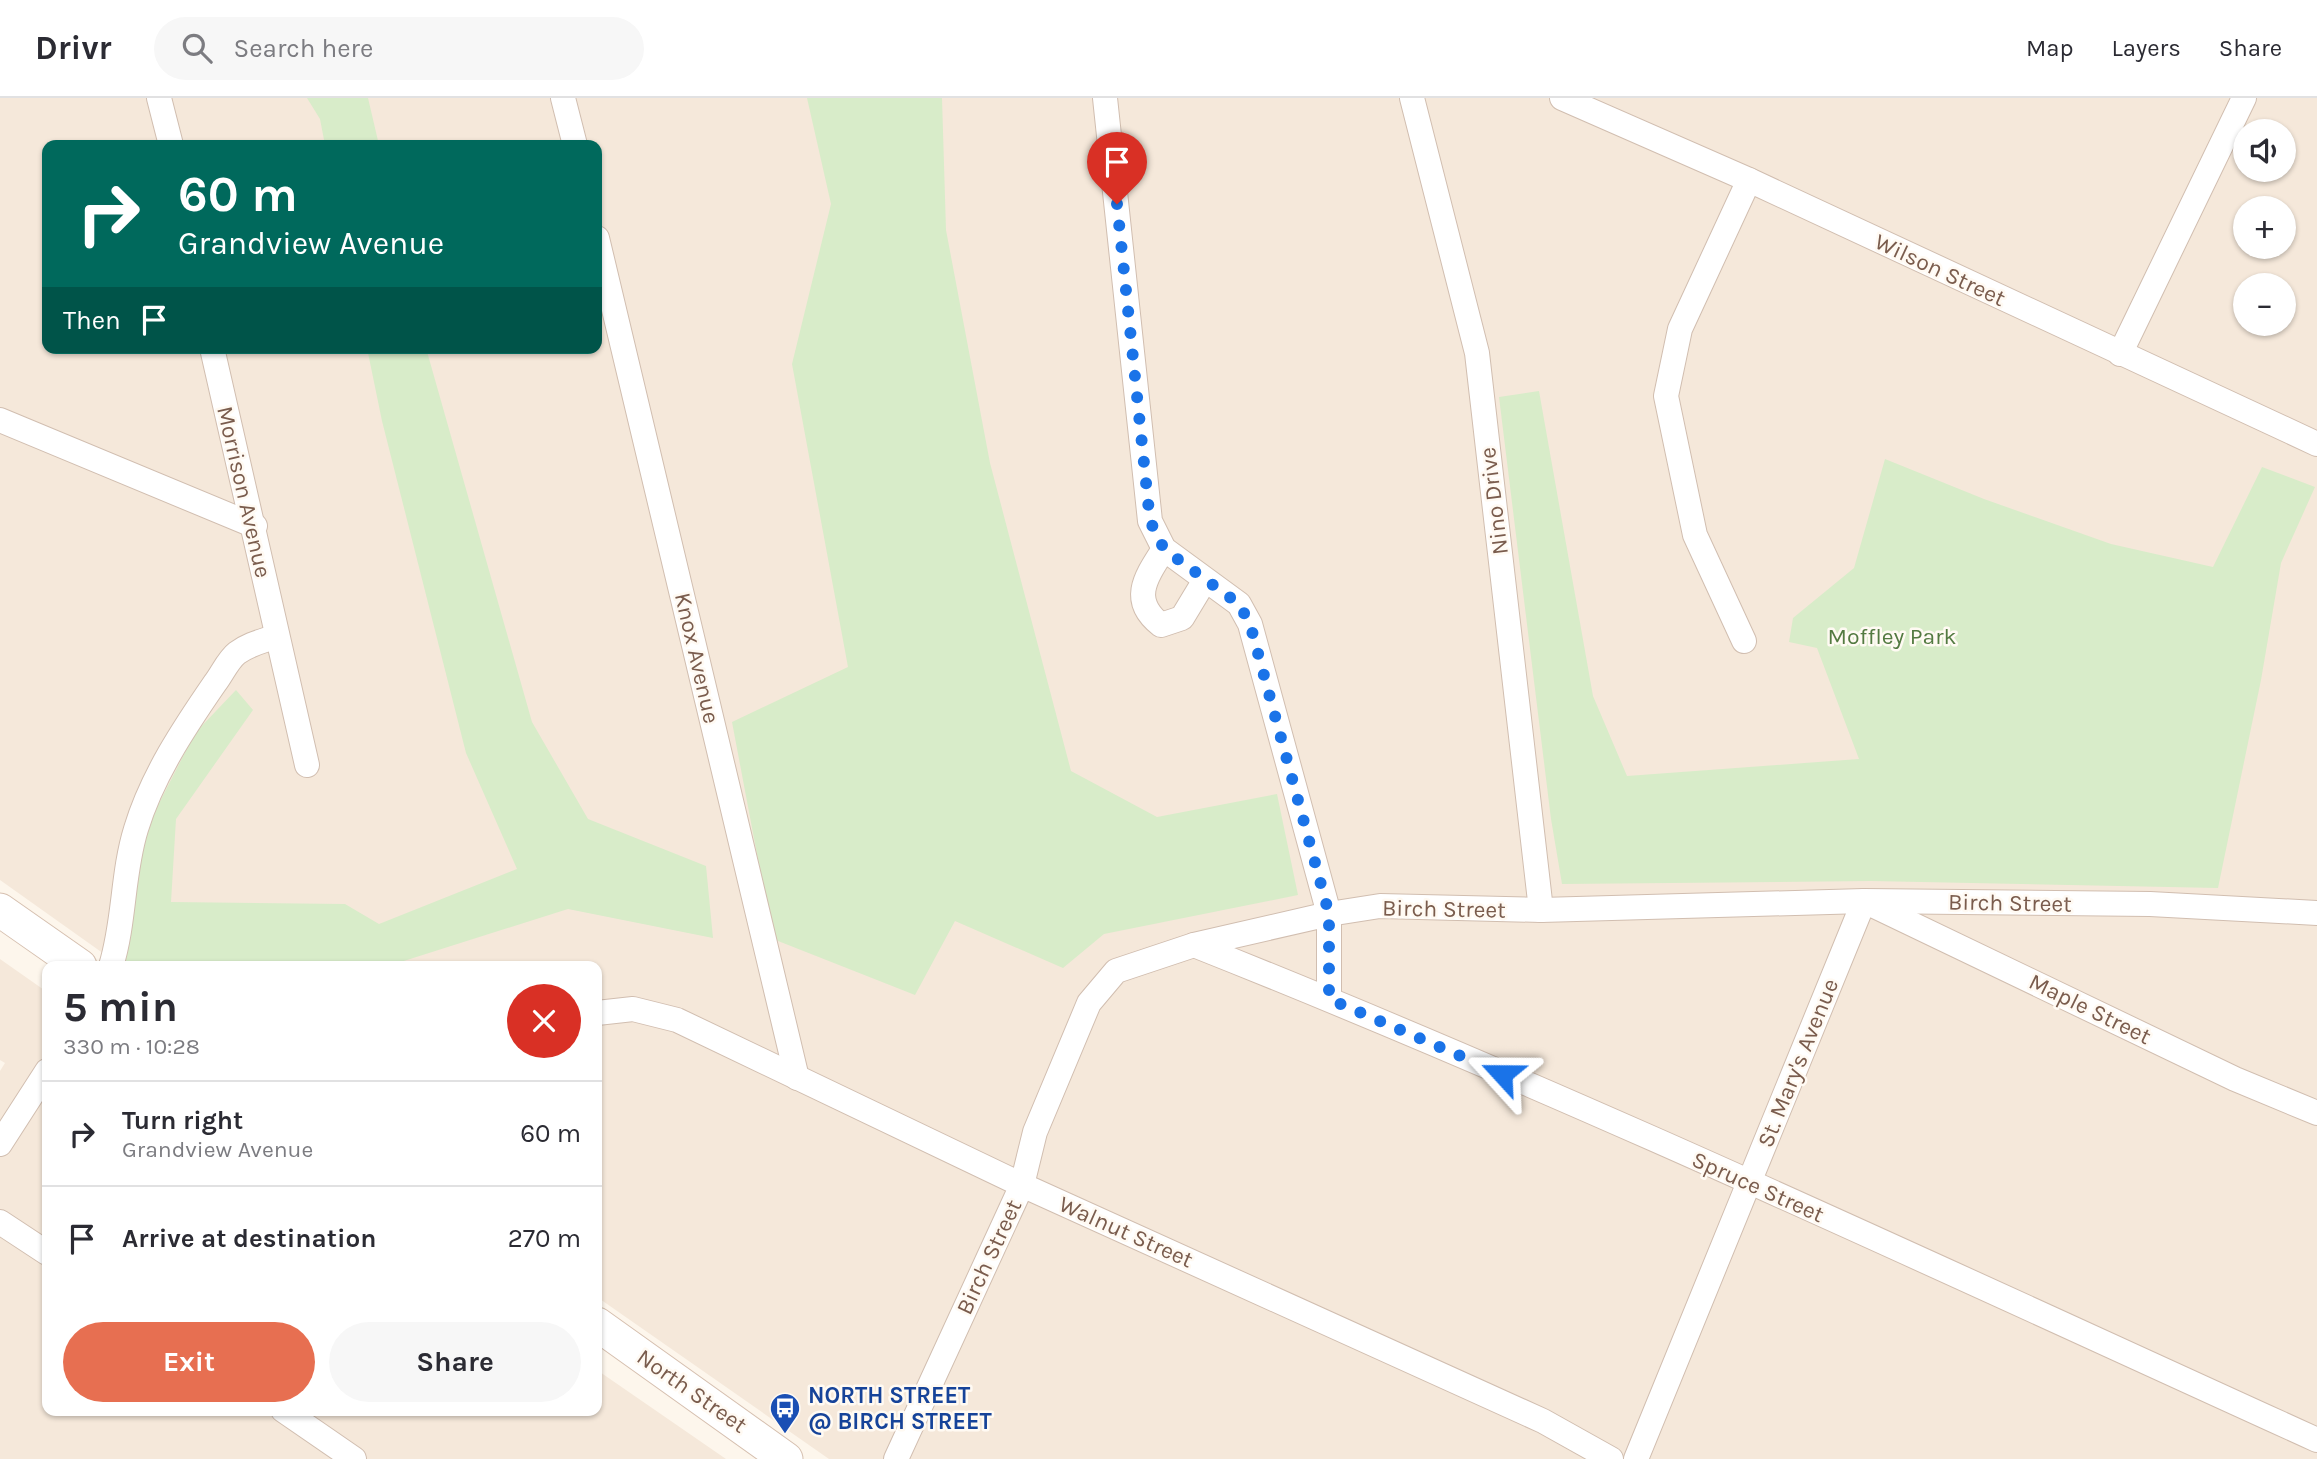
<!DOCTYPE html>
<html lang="en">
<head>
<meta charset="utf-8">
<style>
	:root { --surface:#fff; --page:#f7f7f7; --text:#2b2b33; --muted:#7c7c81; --line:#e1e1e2; --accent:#e76f51 }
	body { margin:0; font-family:Karla,sans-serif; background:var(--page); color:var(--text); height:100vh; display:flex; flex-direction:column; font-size:26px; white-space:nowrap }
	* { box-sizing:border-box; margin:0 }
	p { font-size:23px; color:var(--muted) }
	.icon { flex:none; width:38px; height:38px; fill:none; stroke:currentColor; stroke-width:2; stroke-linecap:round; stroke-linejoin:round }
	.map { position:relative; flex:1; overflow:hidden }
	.sheet { position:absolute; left:42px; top:863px; width:560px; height:455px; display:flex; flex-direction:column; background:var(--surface); border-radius:14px; box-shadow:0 2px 5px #0004 }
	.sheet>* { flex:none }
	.hud { position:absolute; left:42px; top:42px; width:560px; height:214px; border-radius:14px; box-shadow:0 2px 5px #0004; background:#00695c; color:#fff; overflow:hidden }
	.buttons { position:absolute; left:2233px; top:21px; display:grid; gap:14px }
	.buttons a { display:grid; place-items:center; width:63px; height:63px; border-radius:50%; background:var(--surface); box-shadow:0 2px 5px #0004; font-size:35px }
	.pin { position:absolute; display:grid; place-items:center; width:60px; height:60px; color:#fff; margin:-72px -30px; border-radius:50% 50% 50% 0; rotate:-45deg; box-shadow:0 0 7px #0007 }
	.pin .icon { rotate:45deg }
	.me { position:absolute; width:77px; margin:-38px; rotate:294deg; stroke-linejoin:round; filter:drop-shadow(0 0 5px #0008) }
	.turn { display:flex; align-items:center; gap:24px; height:147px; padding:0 21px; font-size:32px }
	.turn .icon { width:91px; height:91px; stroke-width:2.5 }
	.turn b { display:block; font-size:49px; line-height:60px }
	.then { display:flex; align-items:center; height:66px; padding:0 21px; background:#0003; gap:14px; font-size:26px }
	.round { display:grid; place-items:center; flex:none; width:74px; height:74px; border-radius:37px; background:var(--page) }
	.headline { display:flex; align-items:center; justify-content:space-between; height:119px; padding:0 21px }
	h1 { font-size:42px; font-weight:700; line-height:52px }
	.cta { display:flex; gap:14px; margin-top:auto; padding:14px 21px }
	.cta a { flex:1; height:80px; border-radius:42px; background:var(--accent); color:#fff; font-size:28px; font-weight:700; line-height:80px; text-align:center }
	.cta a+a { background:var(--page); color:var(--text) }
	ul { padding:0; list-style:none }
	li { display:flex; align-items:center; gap:21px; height:105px; padding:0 21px; border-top:2px solid var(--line) }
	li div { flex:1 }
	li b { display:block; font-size:26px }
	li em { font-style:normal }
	header { display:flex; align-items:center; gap:42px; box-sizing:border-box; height:98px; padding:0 35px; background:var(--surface); border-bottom:2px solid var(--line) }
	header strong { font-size:33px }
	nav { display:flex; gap:38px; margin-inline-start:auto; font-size:24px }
	.search { width:490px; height:63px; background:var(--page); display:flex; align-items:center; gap:18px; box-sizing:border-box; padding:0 24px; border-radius:38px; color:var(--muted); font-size:26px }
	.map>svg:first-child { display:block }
	.residential { fill:#f5e8da; fill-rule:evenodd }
	.green { fill:#d8ecc9 }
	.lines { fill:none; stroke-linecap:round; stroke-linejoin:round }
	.minor-casing { stroke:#d1beb0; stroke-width:26 }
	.secondary-casing { stroke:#d6c0b0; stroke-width:35 }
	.minor { stroke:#fff; stroke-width:24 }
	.secondary { stroke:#fff; stroke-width:33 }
	.route { stroke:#1a73e8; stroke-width:12; stroke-dasharray:0 21.6 }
	.labels { text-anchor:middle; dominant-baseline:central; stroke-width:5; stroke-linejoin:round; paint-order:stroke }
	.street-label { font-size:23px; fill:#7a5c4d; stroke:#fffaf3 }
	.park-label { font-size:23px; fill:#537a41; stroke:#fffaf3 }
	.transit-label { font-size:23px; font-weight:bold; fill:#164399; stroke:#fffaf3; text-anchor:start }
</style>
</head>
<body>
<header>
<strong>Drivr</strong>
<div class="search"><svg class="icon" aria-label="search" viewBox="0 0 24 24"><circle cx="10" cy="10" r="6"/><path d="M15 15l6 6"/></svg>Search here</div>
<nav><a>Map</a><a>Layers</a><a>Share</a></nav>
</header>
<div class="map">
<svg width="2317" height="1361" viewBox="0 0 2317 1361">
	<rect width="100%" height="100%" fill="#fdf6ec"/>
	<g class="residential">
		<path d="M0 0H2317V1361H829L597 1199V868H121L0 782ZM2245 33H2284V72H2245ZM47 47H597V250H47ZM2245 110H2284V149H2245ZM2245 187H2284V226H2245Z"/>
		<path d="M0 861 47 894V1312H597V1272L726 1361H0V973L5 965 0 962Z"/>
	</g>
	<g class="green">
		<path d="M307 0H368L379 47H325L320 21Z"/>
		<path d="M807 0H942L946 132 990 365 1071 673 1157 719 1277 696 1298 797 1104 836 1063 870 955 823 915 897 773 841 732 624 848 569 792 266 831 106Z"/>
		<path d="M367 250H426L532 624 588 721 706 768 713 840 568 811 388 868H125L133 756 195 635 236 592 253 612 176 721 171 804 345 806 379 826 517 771 466 655 382 323Z"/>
		<path d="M1539 293 1593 598 1627 678 1859 661 1817 550 1789 544 1793 520 1854 470 1885 361 1984 401 2111 446 2213 469 2262 369 2315 389 2281 465 2261 582 2218 790 1871 783 1562 786 1551 721 1499 299Z"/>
	</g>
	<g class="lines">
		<g class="minor-casing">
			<g id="minor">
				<path d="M159 0 171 47"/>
				<path d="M563 0 575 47"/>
				<path d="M1105 0 1150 423 1164 451 1239 506 1250 526 1329 816V900"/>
				<path d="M1412 0 1477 255 1541 812"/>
				<path d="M1562 0 1749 82 2317 346"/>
				<path d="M597 140 797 980"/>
				<path d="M212 250 307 667"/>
				<path d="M2120 256 2244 0"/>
				<path d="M0 322 255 428"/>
				<path d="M1164 451C1146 479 1129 502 1161 527L1182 520 1205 482"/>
				<path d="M1744 543 1695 437 1666 298 1680 231 1749 82"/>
				<path d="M1194 847C1574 998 1945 1173 2317 1342"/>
				<path d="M111 868C125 823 122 776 136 731 152 678 184 630 215 585 222 576 228 562 237 555 249 546 263 543 277 538"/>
				<path d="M597 915 633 911 677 922 1022 1087 1543 1323 1611 1361"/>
				<path d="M0 1046 47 973"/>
				<path d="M0 1124 47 1155"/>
				<path d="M283 1312 354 1361"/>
				<path d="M896 1361 1022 1087 1035 1034 1089 905 1116 873 1194 847 1329 816 1380 808 1541 812 1864 803 2150 806 2317 815"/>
				<path d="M1636 1361 1864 803 2235 981 2317 1015"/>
			</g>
		</g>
		<g class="secondary-casing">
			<g id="secondary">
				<path d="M0 812 80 868"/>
				<path d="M597 1226 786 1361"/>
			</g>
		</g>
		<use href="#minor" class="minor"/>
		<use href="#secondary" class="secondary"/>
	</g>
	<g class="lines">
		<path class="route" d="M1117 106 1150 423 1164 451 1239 506 1250 526 1329 816V901L1502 976"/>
	</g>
	<defs>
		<g id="bus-pin" transform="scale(1.575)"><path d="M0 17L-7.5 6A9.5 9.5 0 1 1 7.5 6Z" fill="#1a4fb4" stroke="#fffaf3"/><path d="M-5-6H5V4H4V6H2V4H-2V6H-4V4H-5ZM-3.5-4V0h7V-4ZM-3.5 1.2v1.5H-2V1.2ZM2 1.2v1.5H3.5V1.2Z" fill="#fff"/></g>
	</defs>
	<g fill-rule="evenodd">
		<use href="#bus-pin" x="785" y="1310"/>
	</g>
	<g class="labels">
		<g class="street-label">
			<text transform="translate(1940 172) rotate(25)">Wilson Street</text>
			<text transform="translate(244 394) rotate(77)">Morrison Avenue</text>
			<text transform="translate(1494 403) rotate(-97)">Nino Drive</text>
			<text transform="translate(697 560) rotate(77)">Knox Avenue</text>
			<text transform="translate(2010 805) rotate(1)">Birch Street</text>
			<text transform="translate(1444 811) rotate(1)">Birch Street</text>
			<text transform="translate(2090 911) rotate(26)">Maple Street</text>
			<text transform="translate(1798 965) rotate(-68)">St. Mary's Avenue</text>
			<text transform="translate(1758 1089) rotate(24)">Spruce Street</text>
			<text transform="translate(1126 1134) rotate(24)">Walnut Street</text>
			<text transform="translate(989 1159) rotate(-65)">Birch Street</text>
			<text transform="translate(692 1293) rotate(35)">North Street</text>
		</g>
		<g class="park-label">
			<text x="1892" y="538">Moffley Park</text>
		</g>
		<g class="transit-label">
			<text x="808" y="1297">NORTH STREET<tspan x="808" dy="26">@ BIRCH STREET</tspan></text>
		</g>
	</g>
</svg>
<div class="buttons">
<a><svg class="icon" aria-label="sound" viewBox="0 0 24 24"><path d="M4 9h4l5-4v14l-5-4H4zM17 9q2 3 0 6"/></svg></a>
<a>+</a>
<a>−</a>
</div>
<div class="pin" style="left:1117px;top:106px;background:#d93025"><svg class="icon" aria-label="arrive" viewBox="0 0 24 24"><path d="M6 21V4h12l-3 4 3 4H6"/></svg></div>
<svg class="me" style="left:1502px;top:976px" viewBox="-20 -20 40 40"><path d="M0-17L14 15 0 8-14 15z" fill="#1a73e8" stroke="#fff" stroke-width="4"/></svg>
<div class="hud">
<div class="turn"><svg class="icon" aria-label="right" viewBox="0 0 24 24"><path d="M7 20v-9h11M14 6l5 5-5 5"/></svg><div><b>60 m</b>Grandview Avenue</div></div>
<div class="then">Then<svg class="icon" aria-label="arrive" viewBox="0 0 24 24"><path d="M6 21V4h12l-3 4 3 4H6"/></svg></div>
</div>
<section class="sheet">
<div class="headline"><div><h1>5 min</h1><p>330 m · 10:28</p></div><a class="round" style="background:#d93025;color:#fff"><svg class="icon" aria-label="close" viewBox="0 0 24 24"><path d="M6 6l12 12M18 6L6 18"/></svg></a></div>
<ul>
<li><svg class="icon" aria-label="right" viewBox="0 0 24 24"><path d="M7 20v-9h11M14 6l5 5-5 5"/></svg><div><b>Turn right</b><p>Grandview Avenue</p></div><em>60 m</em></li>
<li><svg class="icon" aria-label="arrive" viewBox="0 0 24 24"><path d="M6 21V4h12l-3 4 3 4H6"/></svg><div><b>Arrive at destination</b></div><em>270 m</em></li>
</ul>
<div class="cta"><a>Exit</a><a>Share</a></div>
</section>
</div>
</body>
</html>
